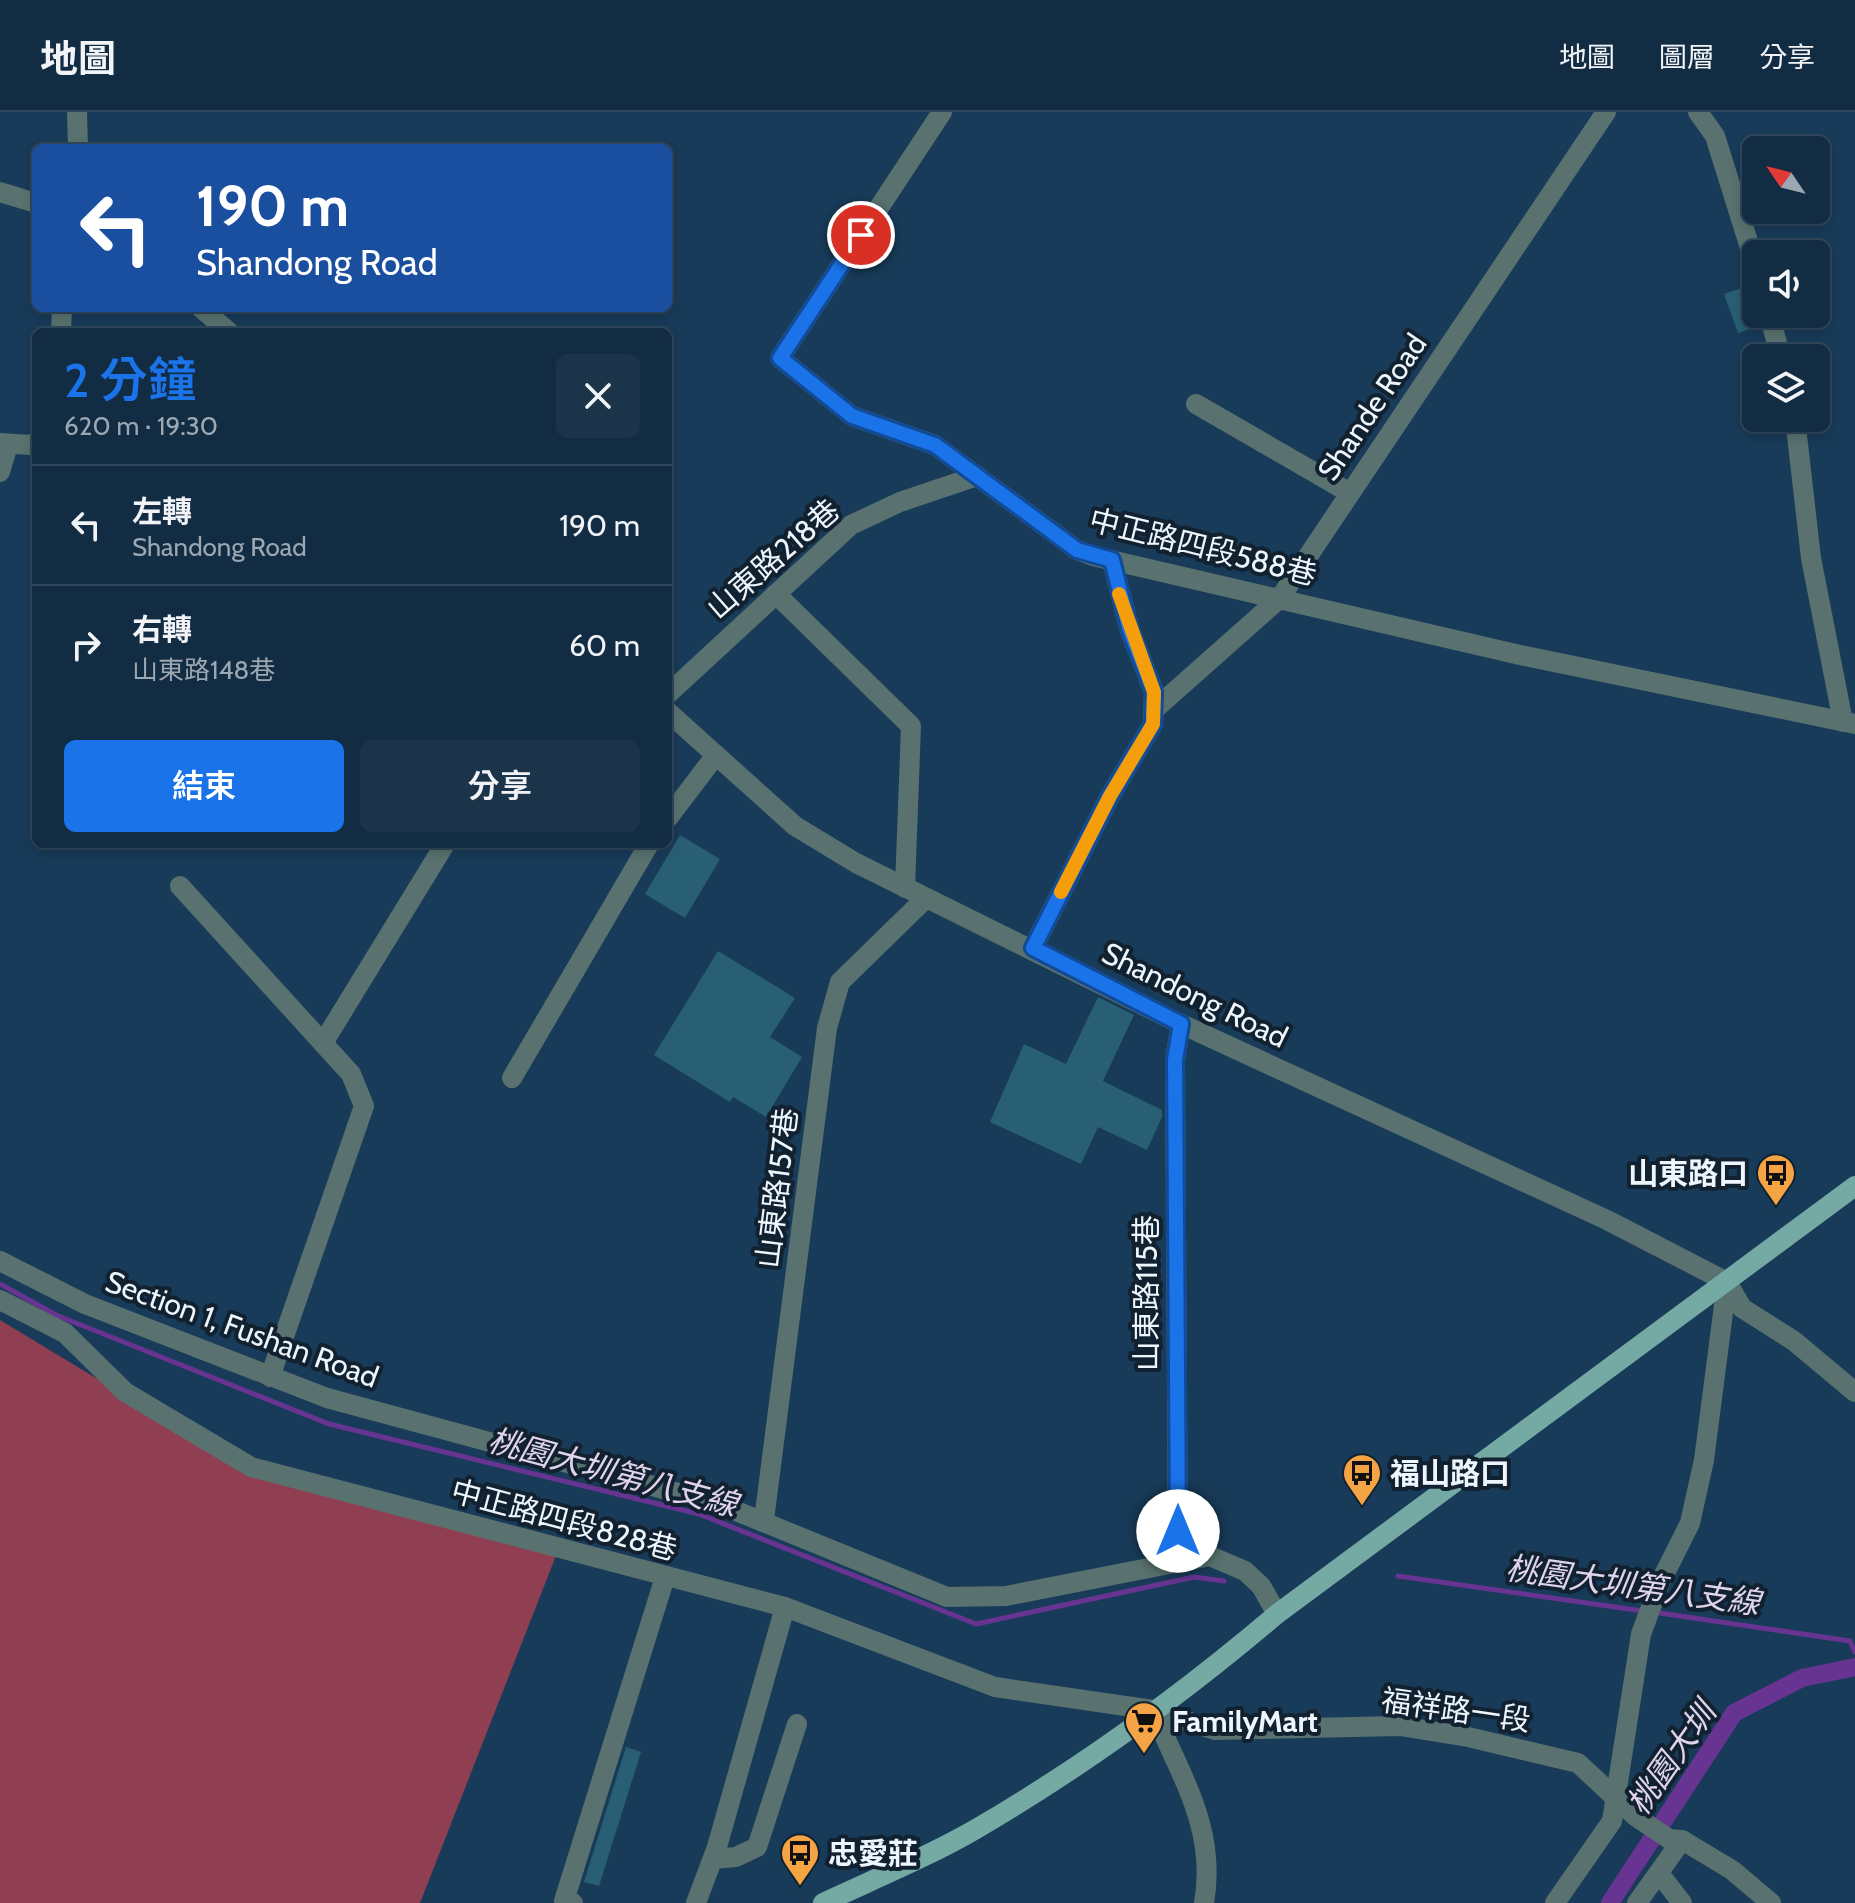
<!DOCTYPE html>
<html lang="zh-TW">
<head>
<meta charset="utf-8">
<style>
	:root { --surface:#122c43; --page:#1b344a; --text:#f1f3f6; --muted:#9ca7b2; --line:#31485c; --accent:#1a73e8 }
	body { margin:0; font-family:Cabin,"Noto Sans TC",sans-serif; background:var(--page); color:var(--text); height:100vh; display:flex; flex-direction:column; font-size:30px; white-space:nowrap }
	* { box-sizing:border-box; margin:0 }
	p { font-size:26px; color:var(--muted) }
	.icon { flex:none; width:44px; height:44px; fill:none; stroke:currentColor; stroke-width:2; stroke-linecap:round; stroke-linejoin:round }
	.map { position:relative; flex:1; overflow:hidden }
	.side { position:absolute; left:32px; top:216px; width:640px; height:520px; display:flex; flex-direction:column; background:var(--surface); border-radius:12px; box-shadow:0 4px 12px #0003,0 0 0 2px var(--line) }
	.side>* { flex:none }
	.top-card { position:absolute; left:32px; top:32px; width:640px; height:168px; border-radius:12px; box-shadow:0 4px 12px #0003,0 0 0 2px var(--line); background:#1a4fa0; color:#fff; overflow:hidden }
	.needle { width:52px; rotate:305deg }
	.fabs { position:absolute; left:1742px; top:24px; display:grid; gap:16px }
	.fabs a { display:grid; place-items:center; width:88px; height:88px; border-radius:12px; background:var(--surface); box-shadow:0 4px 12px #0003,0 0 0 2px var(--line); font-size:40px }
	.pin { position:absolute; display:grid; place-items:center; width:68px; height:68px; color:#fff; margin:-34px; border:4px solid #fff; border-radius:50%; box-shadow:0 2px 8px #0007 }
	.me { position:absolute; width:88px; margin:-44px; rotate:0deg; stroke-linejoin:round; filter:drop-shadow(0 0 6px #0008) }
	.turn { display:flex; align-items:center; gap:28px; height:168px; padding:0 32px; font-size:36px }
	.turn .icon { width:104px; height:104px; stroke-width:2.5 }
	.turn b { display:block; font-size:56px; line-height:68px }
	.round { display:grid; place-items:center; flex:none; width:84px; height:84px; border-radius:12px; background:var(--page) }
	.head { display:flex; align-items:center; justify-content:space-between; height:136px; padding:0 32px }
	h1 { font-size:48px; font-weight:600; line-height:60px; color:var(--accent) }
	.primary-button { display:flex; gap:16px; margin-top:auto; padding:16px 32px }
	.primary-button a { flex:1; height:92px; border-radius:12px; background:var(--accent); color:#fff; font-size:32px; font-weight:600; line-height:92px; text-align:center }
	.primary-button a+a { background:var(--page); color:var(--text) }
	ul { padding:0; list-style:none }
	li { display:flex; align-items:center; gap:24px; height:120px; padding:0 32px; border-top:2px solid var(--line) }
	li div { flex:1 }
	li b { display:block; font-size:30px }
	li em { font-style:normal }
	header { display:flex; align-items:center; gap:48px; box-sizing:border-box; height:112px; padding:0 40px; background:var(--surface); border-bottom:2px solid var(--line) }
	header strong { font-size:38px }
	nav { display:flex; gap:44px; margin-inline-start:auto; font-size:28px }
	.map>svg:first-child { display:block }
	.green { fill:#903f52 }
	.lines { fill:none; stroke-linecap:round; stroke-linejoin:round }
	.stream { stroke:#683491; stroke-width:5 }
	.canal { stroke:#683491; stroke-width:18 }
	.building { fill:#295f74 }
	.minor { stroke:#59726f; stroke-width:20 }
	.major { stroke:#75aaa4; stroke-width:20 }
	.route-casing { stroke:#114b97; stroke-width:20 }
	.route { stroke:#1a73e8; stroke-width:14 }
	.slow { stroke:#f59e0b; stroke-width:14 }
	.labels { text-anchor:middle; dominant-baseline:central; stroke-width:8; stroke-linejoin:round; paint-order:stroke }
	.street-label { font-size:30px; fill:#edf5fd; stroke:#12212f }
	.poi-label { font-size:30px; font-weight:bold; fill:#edf5fd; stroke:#12212f; text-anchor:start }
	.water-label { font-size:32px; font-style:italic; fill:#e0d4ed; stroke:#12212f }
</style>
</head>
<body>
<header>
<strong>地圖</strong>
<nav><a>地圖</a><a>圖層</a><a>分享</a></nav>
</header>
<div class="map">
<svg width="1855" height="1791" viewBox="0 0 1855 1791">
	<rect width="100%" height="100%" fill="#183b59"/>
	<path class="green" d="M0 1208 220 1341 559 1436 420 1791H0Z"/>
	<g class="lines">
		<g class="stream">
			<path d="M0 1172 56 1203 329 1312 699 1402 976 1512 1194 1465 1224 1469"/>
			<path d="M1398 1464 1643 1499"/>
			<path d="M1653 1500 1850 1529 1855 1540"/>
		</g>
		<path class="canal" d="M1610 1791 1734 1601 1802 1566 1855 1555"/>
	</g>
	<g class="building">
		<path d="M1748 174 1759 214 1738 221 1724 182Z"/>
		<path d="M680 723 720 747 685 806 645 782Z"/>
		<path d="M718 839 795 886 770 925 802 945 766 1005 733 985 730 990 654 943Z"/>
		<path d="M1098 885 1134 903 1103 969 1162 998V1005L1147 1038 1098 1015 1081 1052 990 1010 1024 932 1066 952Z"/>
		<path d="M626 1635 641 1640 599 1774 584 1770Z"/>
	</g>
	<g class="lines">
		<g class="minor">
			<path d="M77 0 78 36"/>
			<path d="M942 0 780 246 852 304 935 333 1077 438 1093 444 1520 543 1855 612"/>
			<path d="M1698 0 1715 24 1756 155"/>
			<path d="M0 80 36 91"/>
			<path d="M201 196 229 220"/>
			<path d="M1769 202 1781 246"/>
			<path d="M61 220 62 196"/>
			<path d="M1196 292 1350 381"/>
			<path d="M1795 306 1811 446 1843 610"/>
			<path d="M0 331 30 333 36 330"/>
			<path d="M0 360 8 333"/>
			<path d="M776 482 911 614 905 776"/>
			<path d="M668 582 851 413 900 390 977 364"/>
			<path d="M1156 596 1280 486 1606 0"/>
			<path d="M668 600 795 714 856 751 1181 912 1607 1108 1727 1170"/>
			<path d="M668 706 716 643"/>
			<path d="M180 774 351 962 364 994 270 1265"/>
			<path d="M1033 836 1110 684 1153 612 1154 580 1130 519 1112 448"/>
			<path d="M323 931 445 732"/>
			<path d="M512 966 649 732"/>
			<path d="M0 1149 85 1192 327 1286 719 1392 947 1485 1006 1484 1210 1444 1245 1459 1261 1474 1277 1502"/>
			<path d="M1727 1170 1742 1196 1794 1229 1855 1280"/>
			<path d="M0 1188 65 1221 125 1280 251 1355 785 1495 995 1575 1153 1598 1215 1618 1400 1614 1468 1625 1578 1651 1635 1704 1669 1727 1682 1728 1732 1758 1771 1791"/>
			<path d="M764 1408 827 916 840 870 925 787"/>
			<path d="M1178 1451 1175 948 1181 912"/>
			<path d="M1153 1598C1181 1665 1217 1717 1204 1791"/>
			<path d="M713 1747 736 1745 757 1735 797 1612"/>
			<path d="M1659 1761 1682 1791"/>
			<path d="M573 1791 564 1789 665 1465"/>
			<path d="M696 1791 717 1735 785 1495"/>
			<path d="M1555 1791 1612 1709 1641 1522 1660 1471 1690 1411 1704 1348 1727 1170"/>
			<path d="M1637 1791 1682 1728"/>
		</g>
		<path class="major" d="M823 1791C874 1767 928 1745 976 1717 1082 1655 1183 1582 1277 1502L1855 1074"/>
	</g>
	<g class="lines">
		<g class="route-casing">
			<path id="route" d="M861 123 780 246 852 304 935 333 1077 438 1112 448 1130 519 1154 580 1153 612 1110 684 1033 836 1181 912 1175 948 1178 1419"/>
		</g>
		<use href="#route" class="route"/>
		<path class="slow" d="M1061 780 1110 684 1153 612 1154 580 1119 482"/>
	</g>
	<defs>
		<g id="bus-pin" transform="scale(2)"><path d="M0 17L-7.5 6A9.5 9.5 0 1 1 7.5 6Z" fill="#f4a444" stroke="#12212f"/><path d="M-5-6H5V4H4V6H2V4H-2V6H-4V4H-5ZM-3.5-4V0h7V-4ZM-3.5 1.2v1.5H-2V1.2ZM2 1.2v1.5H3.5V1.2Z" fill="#111"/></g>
		<g id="supermarket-pin" transform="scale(2)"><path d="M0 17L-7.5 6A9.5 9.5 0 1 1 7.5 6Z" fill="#f4a444" stroke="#12212f"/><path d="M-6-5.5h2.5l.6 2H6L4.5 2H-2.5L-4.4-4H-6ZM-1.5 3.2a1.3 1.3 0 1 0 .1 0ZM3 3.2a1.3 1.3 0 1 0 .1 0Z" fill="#111"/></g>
	</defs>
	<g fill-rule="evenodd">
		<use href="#bus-pin" x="1776" y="1061"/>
		<use href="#bus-pin" x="1362" y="1361"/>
		<use href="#supermarket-pin" x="1144" y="1609"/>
		<use href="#bus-pin" x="800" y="1741"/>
	</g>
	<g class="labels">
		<g class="street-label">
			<text transform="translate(1372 295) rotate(-56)">Shande Road</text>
			<text transform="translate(1203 435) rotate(14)">中正路四段588巷</text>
			<text transform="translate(773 447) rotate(-41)">山東路218巷</text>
			<text transform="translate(1195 883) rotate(26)">Shandong Road</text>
			<text transform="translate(777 1076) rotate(-83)">山東路157巷</text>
			<text transform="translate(1146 1181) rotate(-90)">山東路115巷</text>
			<text transform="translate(242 1217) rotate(20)">Section 1, Fushan Road</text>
			<text transform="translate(564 1408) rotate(15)">中正路四段828巷</text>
			<text transform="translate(1456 1598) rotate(8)">福祥路一段</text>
		</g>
		<g class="poi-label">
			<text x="1748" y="1061" text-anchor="end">山東路口</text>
			<text x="1390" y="1361">福山路口</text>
			<text x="1172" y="1609">FamilyMart</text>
			<text x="828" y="1741">忠愛莊</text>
		</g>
		<g class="water-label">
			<text transform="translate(613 1360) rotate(15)">桃園大圳第八支線</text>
			<text transform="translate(1633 1473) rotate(8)">桃園大圳第八支線</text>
			<text transform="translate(1671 1646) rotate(-55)">桃園大圳</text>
		</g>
	</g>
</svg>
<div class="fabs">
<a><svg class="needle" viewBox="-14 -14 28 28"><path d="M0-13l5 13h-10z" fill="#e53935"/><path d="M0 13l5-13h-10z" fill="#9ca7b2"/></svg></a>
<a><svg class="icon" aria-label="sound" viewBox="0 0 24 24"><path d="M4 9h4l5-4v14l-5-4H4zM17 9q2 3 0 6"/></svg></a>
<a><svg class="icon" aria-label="layers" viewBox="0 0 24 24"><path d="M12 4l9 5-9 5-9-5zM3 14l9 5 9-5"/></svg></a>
</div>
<div class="pin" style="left:861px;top:123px;background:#d93025"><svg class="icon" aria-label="arrive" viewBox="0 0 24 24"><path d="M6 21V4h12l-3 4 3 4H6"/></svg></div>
<svg class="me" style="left:1178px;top:1419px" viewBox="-20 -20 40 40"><circle r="19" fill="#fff"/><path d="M0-13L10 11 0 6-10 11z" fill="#1a73e8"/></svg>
<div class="top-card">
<div class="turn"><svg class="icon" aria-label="left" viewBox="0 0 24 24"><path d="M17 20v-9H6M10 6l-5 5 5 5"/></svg><div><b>190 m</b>Shandong Road</div></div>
</div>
<section class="side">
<div class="head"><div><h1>2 分鐘</h1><p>620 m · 19:30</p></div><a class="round"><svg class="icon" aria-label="close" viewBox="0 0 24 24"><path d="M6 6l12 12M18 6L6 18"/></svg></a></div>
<ul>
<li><svg class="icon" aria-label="left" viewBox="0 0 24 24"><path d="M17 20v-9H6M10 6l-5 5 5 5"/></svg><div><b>左轉</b><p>Shandong Road</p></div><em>190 m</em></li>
<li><svg class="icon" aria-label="right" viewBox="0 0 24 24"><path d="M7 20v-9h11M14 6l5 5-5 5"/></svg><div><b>右轉</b><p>山東路148巷</p></div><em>60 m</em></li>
</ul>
<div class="primary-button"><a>結束</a><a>分享</a></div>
</section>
</div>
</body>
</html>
